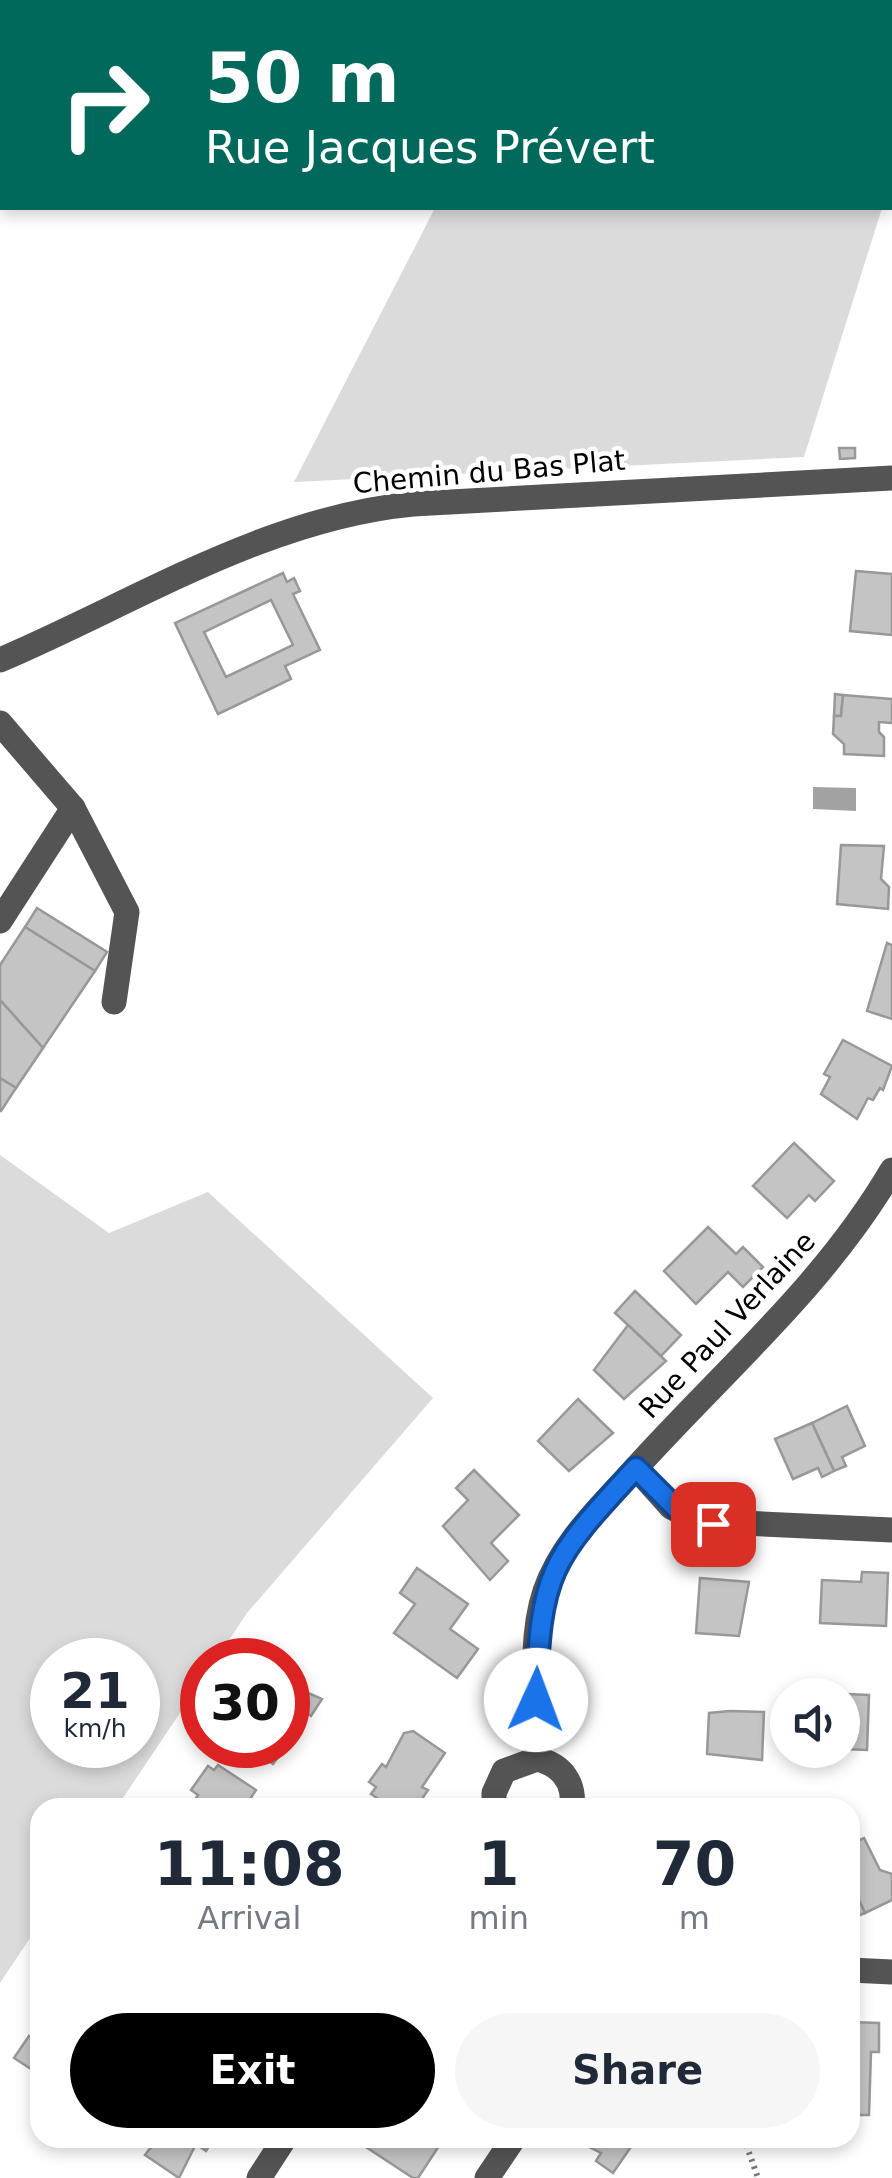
<!DOCTYPE html>
<html lang="en">
<head>
<meta charset="utf-8">
<style>
	:root { --surface:#fff; --page:#f6f6f7; --text:#1f2937; --muted:#747a83; --accent:#000 }
	body { margin:0; font-family:"DejaVu Sans",sans-serif; background:var(--page); color:var(--text); height:100vh; display:flex; flex-direction:column; font-size:38px; white-space:nowrap }
	* { box-sizing:border-box; margin:0 }
	p { font-size:32px; color:var(--muted) }
	.icon { flex:none; width:55px; height:55px; fill:none; stroke:currentColor; stroke-width:2; stroke-linecap:round; stroke-linejoin:round }
	.map { position:relative; flex:1; overflow:hidden }
	.side { position:absolute; left:30px; top:1798px; width:830px; height:350px; display:flex; flex-direction:column; background:var(--surface); border-radius:30px; box-shadow:0 5px 15px #0003 }
	.side>* { flex:none }
	.guide { position:absolute; left:0px; top:0px; width:892px; height:210px; box-shadow:0 5px 15px #0003; background:#00695c; color:#fff; overflow:hidden }
	.fabs { position:absolute; left:770px; top:1678px; display:grid; gap:20px }
	.fabs a { display:grid; place-items:center; width:90px; height:90px; border-radius:50%; background:var(--surface); box-shadow:0 5px 15px #0003; font-size:50px }
	.speed { position:absolute; left:30px; top:1638px; display:flex; gap:20px; font-size:50px; font-weight:700; text-align:center }
	.speed>* { display:grid; place-content:center; width:130px; height:130px; border-radius:50%; background:var(--surface); box-shadow:0 5px 15px #0003; line-height:1 }
	.speed small { font-size:25px; font-weight:400 }
	.speed .limit { border:15px solid #d22; background:#fff; color:#111 }
	.pin { position:absolute; display:grid; place-items:center; width:85px; height:85px; color:#fff; margin:-42px; border-radius:20px; box-shadow:0 5px 15px #0006 }
	.me { position:absolute; width:110px; margin:-55px; rotate:2deg; stroke-linejoin:round; filter:drop-shadow(0 0 8px #0008) }
	.turn { display:flex; align-items:center; gap:35px; height:210px; padding:0 40px; font-size:45px }
	.turn .icon { width:130px; height:130px; stroke-width:2.5 }
	.turn b { display:block; font-size:70px; line-height:85px }
	.eta { display:flex; justify-content:space-evenly; align-items:center; height:170px; text-align:center }
	.eta b { font-size:60px; font-weight:700; line-height:70px }
	.cta { display:flex; gap:20px; margin-top:auto; padding:20px 40px }
	.cta a { flex:1; height:115px; border-radius:60px; background:var(--accent); color:#fff; font-size:40px; font-weight:700; line-height:115px; text-align:center }
	.cta a+a { background:var(--page); color:var(--text) }
	.map>svg:first-child { display:block }
	.green { fill:#dbdbdb; fill-rule:evenodd }
	.water { fill:#a2a2a2 }
	.building { fill:#c4c4c4; stroke:#989898; stroke-width:2.5; fill-rule:evenodd }
	.lines { fill:none; stroke-linecap:round; stroke-linejoin:round }
	.path { stroke:#767676; stroke-width:6; stroke-dasharray:2.5 5; stroke-linecap:butt }
	.minor { stroke:#545454; stroke-width:25 }
	.route-casing { stroke:#114b97; stroke-width:25 }
	.route { stroke:#1a73e8; stroke-width:18 }
	.labels { text-anchor:middle; dominant-baseline:central; stroke-width:9; stroke-linejoin:round; paint-order:stroke }
	.street-label { font-size:28px; fill:#000; stroke:#fff }
</style>
</head>
<body>
<div class="map">
<svg width="892" height="2178" viewBox="0 0 892 2178">
	<rect width="100%" height="100%" fill="#fff"/>
	<g class="green">
		<path d="M542 0H892L890 183V2Z"/>
		<path d="M435 208H882L804 457 294 482Z"/>
		<path d="M0 1155 109 1233 208 1192 433 1398 247 1613 216 1660H202V1680L117 1807 40 1808V1923L0 1983ZM52 1660H138V1745H52Z"/>
	</g>
	<path class="water" d="M813 787 856 788V811L813 809Z"/>
	<g class="building">
		<path d="M839 448H855V458L840 459Z"/>
		<path d="M856 571 892 574V635L850 631Z"/>
		<path d="M283 573 287 582 294 578 300 591 293 594 320 650 285 666 291 679 218 714 175 623ZM271 600 293 645 226 677 204 632Z"/>
		<path d="M835 694 843 695 841 716H834Z"/>
		<path d="M843 695 892 699V723L879 722V732L884 737V756L844 754V744L833 734 834 716H841Z"/>
		<path d="M841 845 884 846 881 879 889 887 888 909 837 904Z"/>
		<path d="M37 908 107 952 95 971 25 927Z"/>
		<path d="M25 927 95 971 43 1048 0 1000V965Z"/>
		<path d="M887 943 892 945V1019L867 1011Z"/>
		<path d="M0 1000 43 1048 16 1088 0 1078Z"/>
		<path d="M843 1040 892 1066 883 1090 880 1088 873 1100 868 1098 857 1119 821 1094 830 1077 824 1074Z"/>
		<path d="M0 1078 16 1088 1 1111H0Z"/>
		<path d="M794 1143 834 1181 815 1201 809 1195 787 1218 753 1186Z"/>
		<path d="M708 1227 736 1254 743 1247 763 1267 743 1287 728 1272 696 1304 664 1271Z"/>
		<path d="M635 1291 681 1335 661 1356 615 1313Z"/>
		<path d="M628 1325 666 1361 624 1399 594 1370Z"/>
		<path d="M578 1399 613 1433 569 1471 538 1441Z"/>
		<path d="M847 1406 865 1446 842 1457 846 1466 834 1471 812 1423Z"/>
		<path d="M812 1423 834 1471 822 1477 818 1468 793 1479 775 1439Z"/>
		<path d="M474 1470 519 1515 491 1543 508 1561 490 1580 443 1526 468 1500 456 1488Z"/>
		<path d="M417 1568 468 1604 450 1629 478 1649 457 1678 394 1633 415 1604 400 1593Z"/>
		<path d="M862 1572 888 1573 886 1626 820 1623 822 1580 861 1582Z"/>
		<path d="M700 1578 749 1582 739 1636 696 1633Z"/>
		<path d="M297 1688 322 1699 311 1716 306 1712 296 1727 291 1723 288 1728V1691Z"/>
		<path d="M822 1693 869 1695 867 1750 842 1749V1695Z"/>
		<path d="M730 1711 764 1712 762 1760 707 1754 709 1713Z"/>
		<path d="M413 1731 445 1753 422 1787 428 1790 416 1808H392L371 1794 376 1787 369 1782 382 1764 386 1767 404 1733Z"/>
		<path d="M248 1745H287L273 1764Z"/>
		<path d="M218 1765 256 1790 244 1808H190L198 1795 191 1790 208 1766 214 1770Z"/>
		<path d="M864 1838 880 1870 892 1874V1900L865 1913 850 1881V1844Z"/>
		<path d="M850 1881 865 1913 850 1919Z"/>
		<path d="M850 2022 879 2023V2052H871L869 2115H850Z"/>
		<path d="M40 2033V2075L14 2058 29 2036 35 2040Z"/>
		<path d="M158 2138H214L206 2151 196 2144 179 2178 145 2155Z"/>
		<path d="M367 2138H426L439 2146 418 2178H413L363 2145Z"/>
		<path d="M571 2138H642H637L613 2173 596 2161 601 2153Z"/>
	</g>
	<g class="lines">
		<path class="path" d="M744 2138 758 2178"/>
		<g class="minor">
			<path d="M0 660C134 603 265 518 413 504L892 478"/>
			<path d="M0 723 73 808 127 912 114 1002"/>
			<path d="M0 921 73 808"/>
			<path d="M636 1468 671 1507 699 1521 892 1530"/>
			<path d="M537 1759C537 1707 528 1641 545 1591 562 1542 600 1508 634 1470 723 1371 824 1286 892 1170"/>
			<path d="M494 1808V1793L504 1771 537 1759C562 1765 575 1782 572 1808"/>
			<path d="M850 1970 892 1972"/>
			<path d="M259 2178 285 2138"/>
			<path d="M487 2178 514 2138"/>
		</g>
	</g>
	<g class="lines">
		<g class="route-casing">
			<path id="route" d="M536 1700C541 1571 549 1562 636 1468L684 1516 713 1524"/>
		</g>
		<use href="#route" class="route"/>
	</g>
	<g class="labels">
		<g class="street-label">
			<text transform="translate(489 472) rotate(-5)">Chemin du Bas Plat</text>
			<text transform="translate(727 1325) rotate(-47)">Rue Paul Verlaine</text>
		</g>
	</g>
</svg>
<div class="fabs">
<a><svg class="icon" aria-label="sound" viewBox="0 0 24 24"><path d="M4 9h4l5-4v14l-5-4H4zM17 9q2 3 0 6"/></svg></a>
</div>
<div class="speed"><div>21<small>km/h</small></div><div class="limit">30</div></div>
<div class="pin" style="left:713px;top:1524px;background:#d93025"><svg class="icon" aria-label="arrive" viewBox="0 0 24 24"><path d="M6 21V4h12l-3 4 3 4H6"/></svg></div>
<svg class="me" style="left:536px;top:1700px" viewBox="-20 -20 40 40"><circle r="19" fill="#fff"/><path d="M0-13L10 11 0 6-10 11z" fill="#1a73e8"/></svg>
<div class="guide">
<div class="turn"><svg class="icon" aria-label="right" viewBox="0 0 24 24"><path d="M7 20v-9h11M14 6l5 5-5 5"/></svg><div><b>50 m</b>Rue Jacques Prévert</div></div>
</div>
<section class="side">
<div class="eta">
<div><b>11:08</b><p>Arrival</p></div>
<div><b>1</b><p>min</p></div>
<div><b>70</b><p>m</p></div>
</div>
<div class="cta"><a>Exit</a><a>Share</a></div>
</section>
</div>
</body>
</html>
